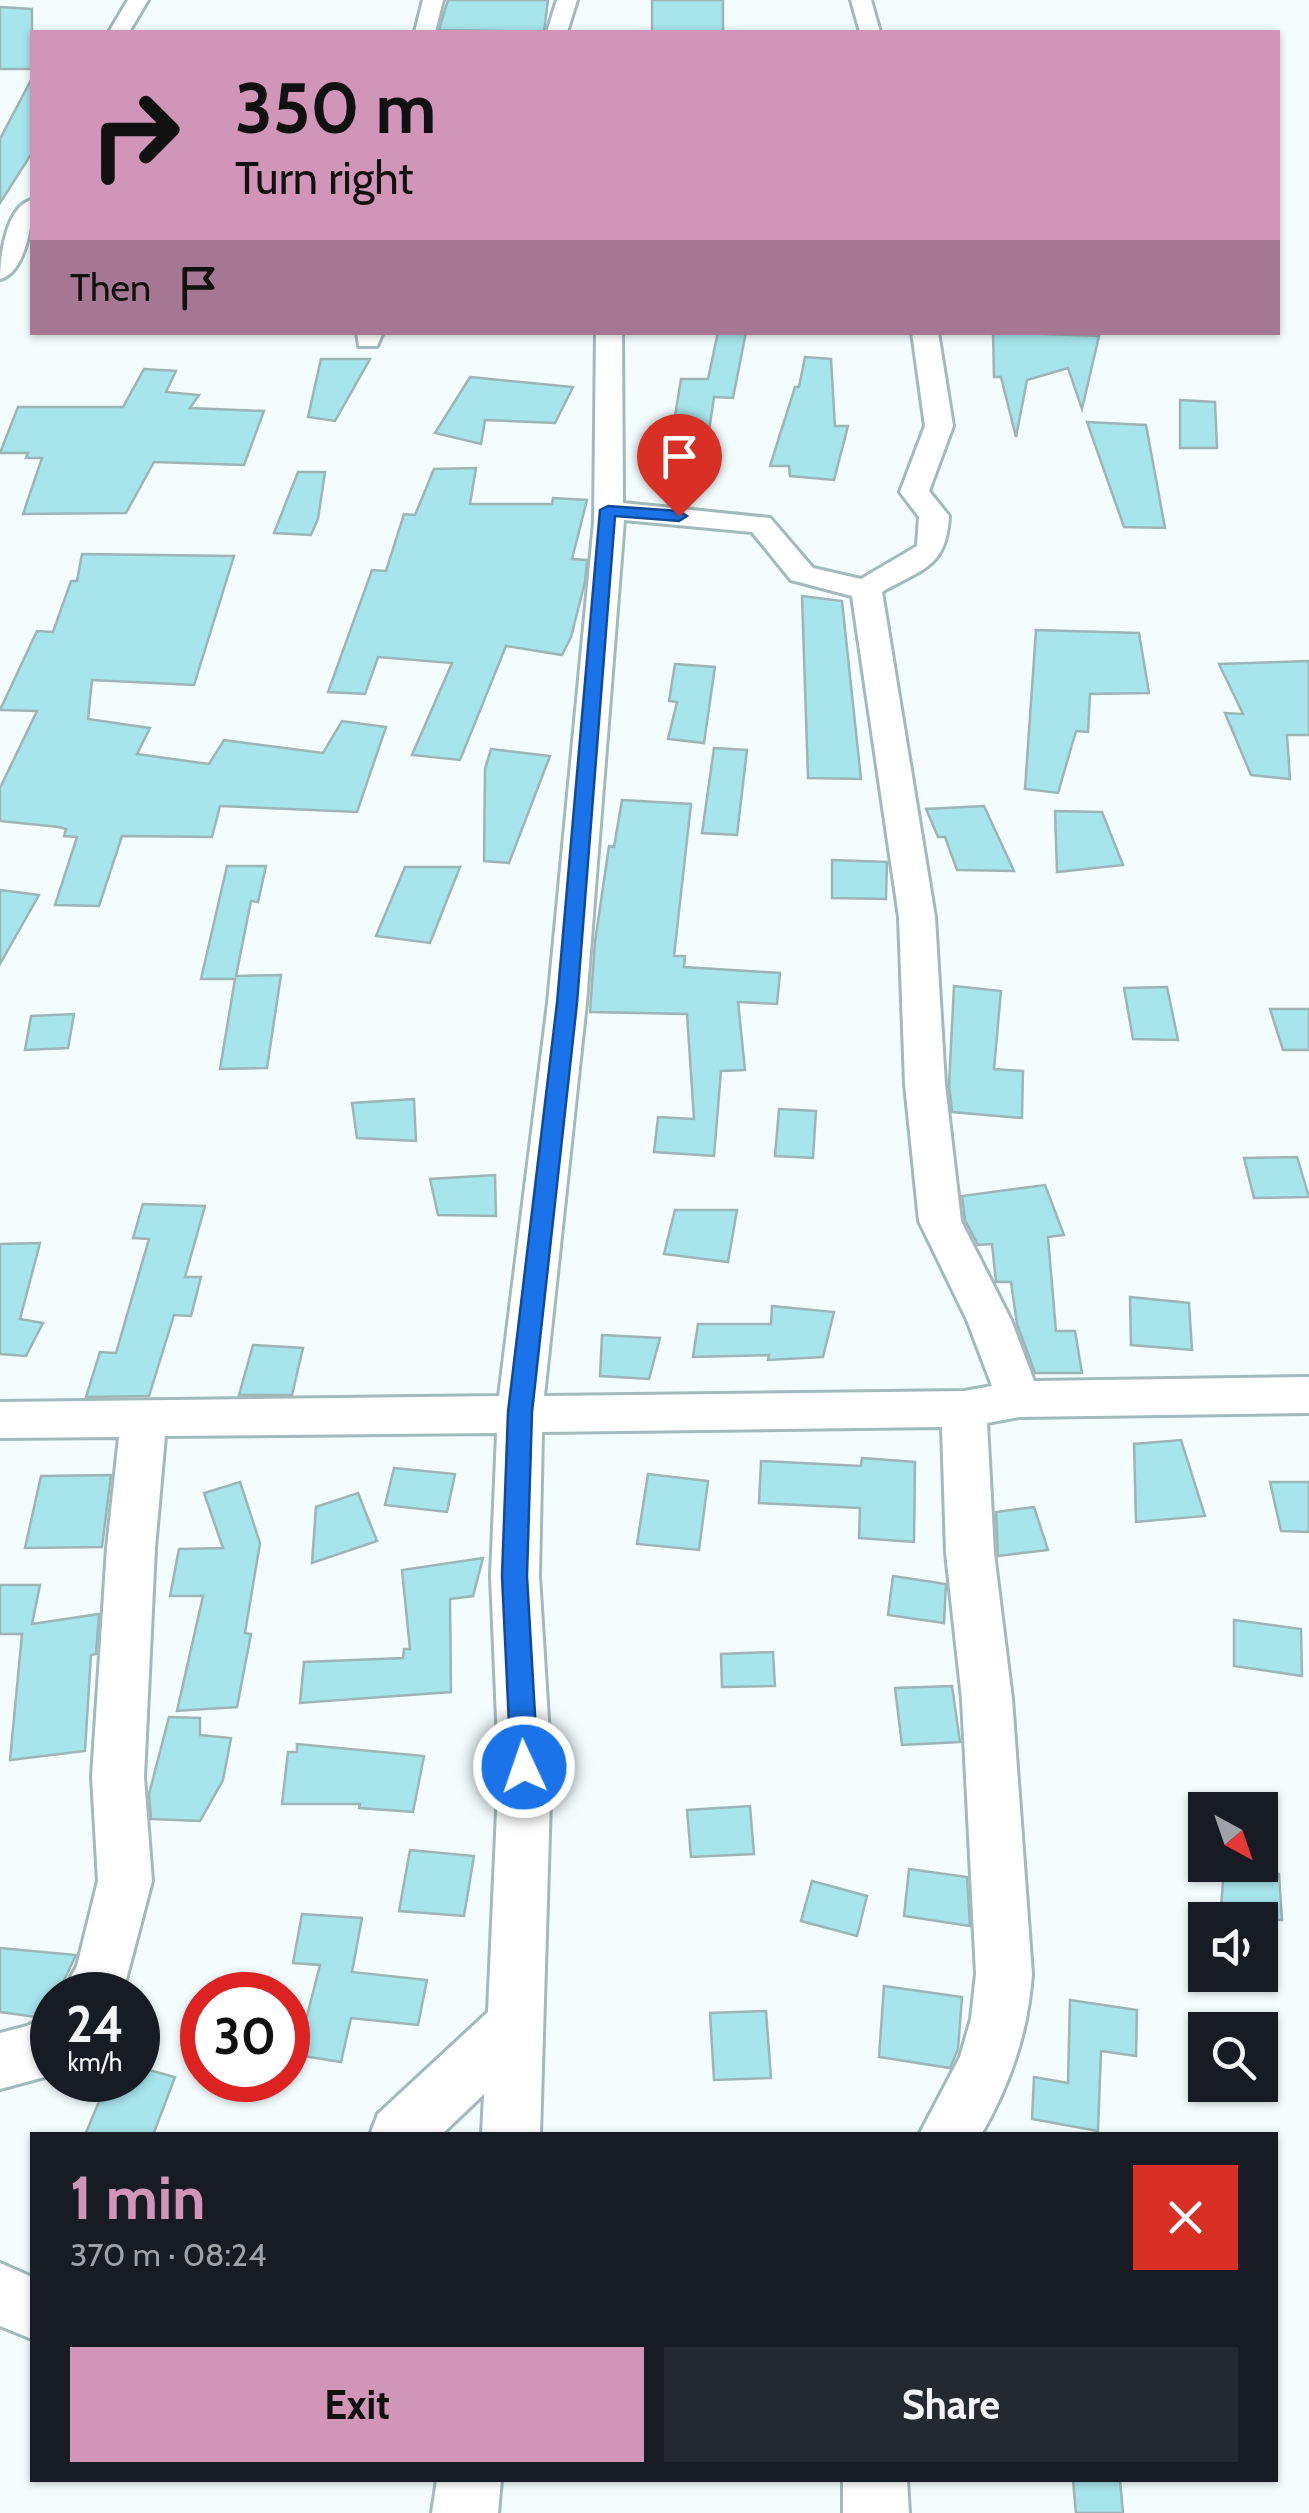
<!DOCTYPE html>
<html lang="en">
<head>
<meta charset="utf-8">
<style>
	:root { --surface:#171b24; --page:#242831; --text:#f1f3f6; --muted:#9ea1a6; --accent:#d095b7 }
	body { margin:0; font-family:Cabin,sans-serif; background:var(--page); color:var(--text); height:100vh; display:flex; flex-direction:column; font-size:38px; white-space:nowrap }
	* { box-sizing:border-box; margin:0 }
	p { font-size:32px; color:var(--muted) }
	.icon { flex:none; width:55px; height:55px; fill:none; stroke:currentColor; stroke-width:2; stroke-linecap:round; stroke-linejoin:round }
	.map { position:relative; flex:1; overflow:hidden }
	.side { position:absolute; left:30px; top:2132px; width:1248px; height:350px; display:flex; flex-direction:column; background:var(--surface); border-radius:0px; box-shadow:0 2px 8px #0004 }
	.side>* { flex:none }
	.top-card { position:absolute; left:30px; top:30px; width:1250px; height:305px; border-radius:0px; box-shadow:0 2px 8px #0004; background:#d095b7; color:#111; overflow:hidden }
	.needle { width:65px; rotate:140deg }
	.tools { position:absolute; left:1188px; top:1792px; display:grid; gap:20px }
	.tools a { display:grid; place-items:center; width:90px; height:90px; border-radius:0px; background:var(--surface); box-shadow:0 2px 8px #0004; font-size:50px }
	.speed { position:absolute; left:30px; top:1972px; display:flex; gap:20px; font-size:50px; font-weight:700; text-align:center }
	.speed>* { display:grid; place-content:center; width:130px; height:130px; border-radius:50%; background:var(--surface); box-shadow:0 2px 8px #0004; line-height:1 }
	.speed small { font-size:25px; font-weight:400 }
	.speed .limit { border:15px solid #d22; background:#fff; color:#111 }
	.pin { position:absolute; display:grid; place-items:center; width:85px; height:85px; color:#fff; margin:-102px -42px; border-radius:50% 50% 50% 0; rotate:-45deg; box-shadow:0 0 10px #0007 }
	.pin .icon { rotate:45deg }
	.me { position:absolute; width:110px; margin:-55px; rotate:357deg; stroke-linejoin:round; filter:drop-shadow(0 0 8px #0008) }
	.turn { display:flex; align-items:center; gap:35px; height:210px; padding:0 40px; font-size:45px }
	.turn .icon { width:130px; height:130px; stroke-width:2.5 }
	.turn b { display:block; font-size:70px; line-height:85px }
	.then { display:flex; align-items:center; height:95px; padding:0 40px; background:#0003; gap:20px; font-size:38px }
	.round { display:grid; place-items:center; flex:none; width:105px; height:105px; border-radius:0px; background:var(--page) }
	.overview { display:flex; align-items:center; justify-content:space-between; height:170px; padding:0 40px }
	h1 { font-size:60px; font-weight:800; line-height:75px; color:var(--accent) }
	.action { display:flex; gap:20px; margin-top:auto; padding:20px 40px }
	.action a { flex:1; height:115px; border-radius:0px; background:var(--accent); color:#111; font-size:40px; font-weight:800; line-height:115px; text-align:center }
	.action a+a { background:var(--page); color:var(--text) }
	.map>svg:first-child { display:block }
	.building { fill:#a6e5eb; stroke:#9db5b7; stroke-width:2.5 }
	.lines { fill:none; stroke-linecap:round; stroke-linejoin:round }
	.minor-casing { stroke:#a1babc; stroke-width:6 }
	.minor { fill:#fff; fill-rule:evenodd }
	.route { fill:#1a73e8; stroke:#114b97; stroke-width:2.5 }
</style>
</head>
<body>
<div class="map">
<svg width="1309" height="2513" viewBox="0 0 1309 2513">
	<rect width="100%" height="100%" fill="#f3fdfe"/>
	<g class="building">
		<path d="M448 0H548L544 32 439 30Z"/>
		<rect x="652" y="0" width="71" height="32"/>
		<path d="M0 7 32 9V69H0Z"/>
		<path d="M32 78V153L0 203V139Z"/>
		<path d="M718 332H746L733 398 714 397 701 485H664L681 379H708Z"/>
		<path d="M993 332 1099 336 1082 409 1068 368 1027 380 1016 437 1001 377H994Z"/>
		<path d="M805 357 831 359 835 426H848L834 480 790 476 789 466H770L795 387H799Z"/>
		<path d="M321 359H370L335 421 308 417Z"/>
		<path d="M144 369 176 371 166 392 199 395 190 408 264 411 244 465 154 462 126 513 23 514 42 458H26L28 453H0L18 407H123Z"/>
		<path d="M470 377 573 387 555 423 485 420 481 444 435 433Z"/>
		<path d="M1180 400 1215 402 1217 448H1180Z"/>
		<path d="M1087 422 1146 425 1165 528 1124 527Z"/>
		<path d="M476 468 470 504H552L553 498 587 500 572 559 587 560 585 582 571 637 562 655 506 646 460 760 412 755 452 663 378 657 365 694 328 692 372 570 386 571 404 514 415 515 434 469Z"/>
		<path d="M298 472H325L318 519 311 535 274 533Z"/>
		<path d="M82 554 234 556 194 685 92 680 88 719 150 728 137 754 209 764 224 740 323 753 342 721 386 727 357 812 220 806 212 837 122 836 99 906 55 905 77 837 64 836 66 829 59 827 0 821V788L37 711 0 710 37 631 53 632 71 581H77Z"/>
		<path d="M802 596 842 601 861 779 808 778Z"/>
		<path d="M1036 630 1139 633 1149 693 1090 694 1088 732 1076 731 1058 793 1025 789Z"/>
		<path d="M1309 661V735H1287L1290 779 1251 775 1225 713 1243 714 1219 664Z"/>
		<path d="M675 664 715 667 704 743 668 739 677 702 669 701Z"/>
		<path d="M714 748 747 750 737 835 702 833Z"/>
		<path d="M491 749 550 756 509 863 484 861 485 769Z"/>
		<path d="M622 800 691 804 674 956H685L684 967 780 973 777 1004 738 1002 745 1070 721 1071 714 1156 654 1152 658 1117 694 1119 687 1014 590 1012 595 942 609 846 614 847Z"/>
		<path d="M984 806 1014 871 957 870 945 837H938L926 809Z"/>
		<path d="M1055 811 1102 812 1123 865 1057 872Z"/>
		<path d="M832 860 887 862 886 899 832 898Z"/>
		<path d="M227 866H266L258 902 251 901 236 976 281 975 267 1068 220 1069 235 979H201Z"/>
		<path d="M405 867H460L430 943 376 936Z"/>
		<path d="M0 890 39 895 0 964Z"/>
		<path d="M954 986 1001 991 994 1069 1023 1071 1022 1118 952 1112 949 1085Z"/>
		<path d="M1167 987 1178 1040 1133 1039 1124 988Z"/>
		<path d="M1270 1009H1309V1050H1283Z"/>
		<path d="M74 1014 68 1048 25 1050 31 1016Z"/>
		<path d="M414 1099 416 1141 357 1138 352 1103Z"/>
		<path d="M779 1109 816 1111 813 1158 775 1156Z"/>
		<path d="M1297 1157 1309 1197 1254 1198 1244 1158Z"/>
		<path d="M495 1175 496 1216 438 1215 430 1179Z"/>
		<path d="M1045 1185 1064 1235 1048 1237 1056 1331H1075L1082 1373H1035L1017 1324 1011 1282H996L992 1244 978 1245 965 1220 962 1196Z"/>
		<path d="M143 1204 205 1206 185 1277H201L191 1316 174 1315 149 1396 86 1397 100 1352 116 1353 149 1239 133 1238Z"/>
		<path d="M675 1210H737L728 1262 664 1254Z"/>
		<path d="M40 1243 20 1319 43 1323 26 1356 0 1354V1244Z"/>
		<path d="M1130 1297 1189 1303 1192 1350 1131 1345Z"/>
		<path d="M772 1306 834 1312 823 1357 768 1360 769 1355 693 1357 698 1324H771Z"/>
		<path d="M602 1335 660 1338 649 1379 600 1376Z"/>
		<path d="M253 1345 303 1348 292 1395H239Z"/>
		<path d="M1181 1440 1205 1516 1136 1522 1134 1444Z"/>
		<path d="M862 1458 915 1462 914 1542 859 1538 860 1508 759 1503 761 1461 861 1466Z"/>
		<path d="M394 1468 455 1474 447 1512 385 1505Z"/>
		<path d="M648 1474 708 1481 699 1550 637 1544Z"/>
		<path d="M111 1475 102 1547 25 1548 41 1476Z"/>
		<path d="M240 1482 260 1543 245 1633 251 1634 237 1707 177 1711 203 1596H170L179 1549 223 1548 204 1493Z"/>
		<path d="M1270 1482H1309V1532L1281 1531Z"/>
		<path d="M358 1493 377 1541 312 1563 316 1507Z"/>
		<path d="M1034 1507 1048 1550 998 1556 996 1512Z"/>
		<path d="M483 1558 473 1596 450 1599 451 1692 300 1703 304 1662 403 1658 404 1649H410L402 1570Z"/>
		<path d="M893 1576 946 1584 944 1623 888 1615Z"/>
		<path d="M0 1585H40L32 1624 99 1614 96 1654 91 1655 85 1751 10 1760 22 1634H0Z"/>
		<path d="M1234 1620 1301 1629 1302 1676 1234 1666Z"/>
		<path d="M773 1652 775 1686 722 1687 721 1654Z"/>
		<path d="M952 1686 960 1742 902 1745 895 1688Z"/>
		<path d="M169 1717 200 1718V1735L231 1738 223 1780 200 1821 151 1819 149 1794Z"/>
		<path d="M297 1744 424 1756 413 1812 359 1808 360 1804H282L288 1752H297Z"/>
		<path d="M750 1806 754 1854 691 1857 687 1810Z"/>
		<path d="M410 1850 474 1856 464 1916 399 1911Z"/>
		<path d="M909 1869 967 1877 970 1926 904 1916Z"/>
		<path d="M1224 1869 1279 1874 1282 1920H1220Z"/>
		<path d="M812 1881 867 1896 857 1936 801 1921Z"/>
		<path d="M302 1914 362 1918 352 1972 427 1980 418 2025 351 2018 341 2062 297 2055 320 1965 293 1963Z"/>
		<path d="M0 1948 76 1955 57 1995H52V2010L36 2017 0 2012Z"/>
		<path d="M884 1986 962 1997 958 2049 950 2068 879 2057Z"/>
		<path d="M1070 2000 1137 2010 1136 2056 1101 2051 1098 2131 1032 2119 1034 2077 1068 2083Z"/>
		<path d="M766 2011 771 2078 714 2080 710 2013Z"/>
		<path d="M138 2067 175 2077 153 2135H85L108 2080H138Z"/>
		<path d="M1073 2480H1120L1123 2513H1076Z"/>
	</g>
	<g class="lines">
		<g class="minor-casing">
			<g id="minor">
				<path d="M128 0H148L129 32H109Z"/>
				<path d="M423 0H443L435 32H415Z"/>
				<path d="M557 0H577L567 32H547Z"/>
				<path d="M851 0H871L880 32H860Z"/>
				<path d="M32 200C33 222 25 273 0 279 0 257 6 206 32 200Z"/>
				<path d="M357 332H383L377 346H359Z"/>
				<path d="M596 332H622L623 503 770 518 813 568 861 579 917 546 919 517 900 492 925 426 912 332H938L953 426 929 491 949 516C946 568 923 568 882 592L935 917 945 1084 961 1221 1011 1320 1034 1381 1309 1377V1413L1019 1417 987 1423 994 1553 1012 1699 1032 1974C1028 2033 1010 2084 981 2135H919L960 2057 971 2019 976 1974 962 1699 946 1553 942 1427 542 1432 539 1576 551 1767 540 2135H482L484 2094 441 2135H370L378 2114 488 2012 499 1767 491 1576 497 1433 165 1436 155 1548 144 1777 152 1881 122 1995H61L77 1966 98 1881 92 1777 107 1548 119 1437 0 1438V1402L499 1396 548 1003 594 522ZM624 520 752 532 791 580 852 596 899 917 905 1084 919 1221 967 1320 992 1386 964 1391 544 1396 586 1003Z"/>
				<path d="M52 2014V2075L0 2089V2033L27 2026Z"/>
				<path d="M0 2263 32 2277V2339L0 2326Z"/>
				<path d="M437 2480H501L498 2513H432Z"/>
				<path d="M843 2480H907L909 2513H843Z"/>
			</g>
		</g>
		<use href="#minor" class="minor"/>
	</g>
	<path class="route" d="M608 506 679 511 687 516 679 521 615 516 577 1003 532 1412 527 1576 538 1767 534 1776 524 1779 515 1776 511 1767 502 1576 508 1412 557 1003 600 510Z"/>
</svg>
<div class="tools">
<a><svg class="needle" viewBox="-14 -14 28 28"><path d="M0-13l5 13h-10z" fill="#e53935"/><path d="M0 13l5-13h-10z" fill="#9ea1a6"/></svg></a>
<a><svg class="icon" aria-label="sound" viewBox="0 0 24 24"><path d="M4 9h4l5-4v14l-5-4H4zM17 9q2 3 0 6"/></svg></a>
<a><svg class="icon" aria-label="search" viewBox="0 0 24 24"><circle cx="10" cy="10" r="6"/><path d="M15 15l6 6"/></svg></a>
</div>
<div class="speed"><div>24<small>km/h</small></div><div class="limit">30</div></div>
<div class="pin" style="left:679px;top:516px;background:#d93025"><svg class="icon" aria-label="arrive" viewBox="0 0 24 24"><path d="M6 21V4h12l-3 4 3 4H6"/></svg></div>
<svg class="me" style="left:524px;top:1767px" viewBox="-20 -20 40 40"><circle r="17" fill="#1a73e8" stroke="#fff" stroke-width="3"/><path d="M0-11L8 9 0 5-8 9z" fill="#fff"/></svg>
<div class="top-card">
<div class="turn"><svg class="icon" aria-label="right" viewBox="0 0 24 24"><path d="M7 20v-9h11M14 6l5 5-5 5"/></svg><div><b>350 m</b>Turn right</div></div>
<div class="then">Then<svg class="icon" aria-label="arrive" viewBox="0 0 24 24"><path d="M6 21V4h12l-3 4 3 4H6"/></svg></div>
</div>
<section class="side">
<div class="overview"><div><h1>1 min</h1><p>370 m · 08:24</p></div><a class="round" style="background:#d93025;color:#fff"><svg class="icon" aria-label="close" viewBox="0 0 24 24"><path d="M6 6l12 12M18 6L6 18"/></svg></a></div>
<div class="action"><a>Exit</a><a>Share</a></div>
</section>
</div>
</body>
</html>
